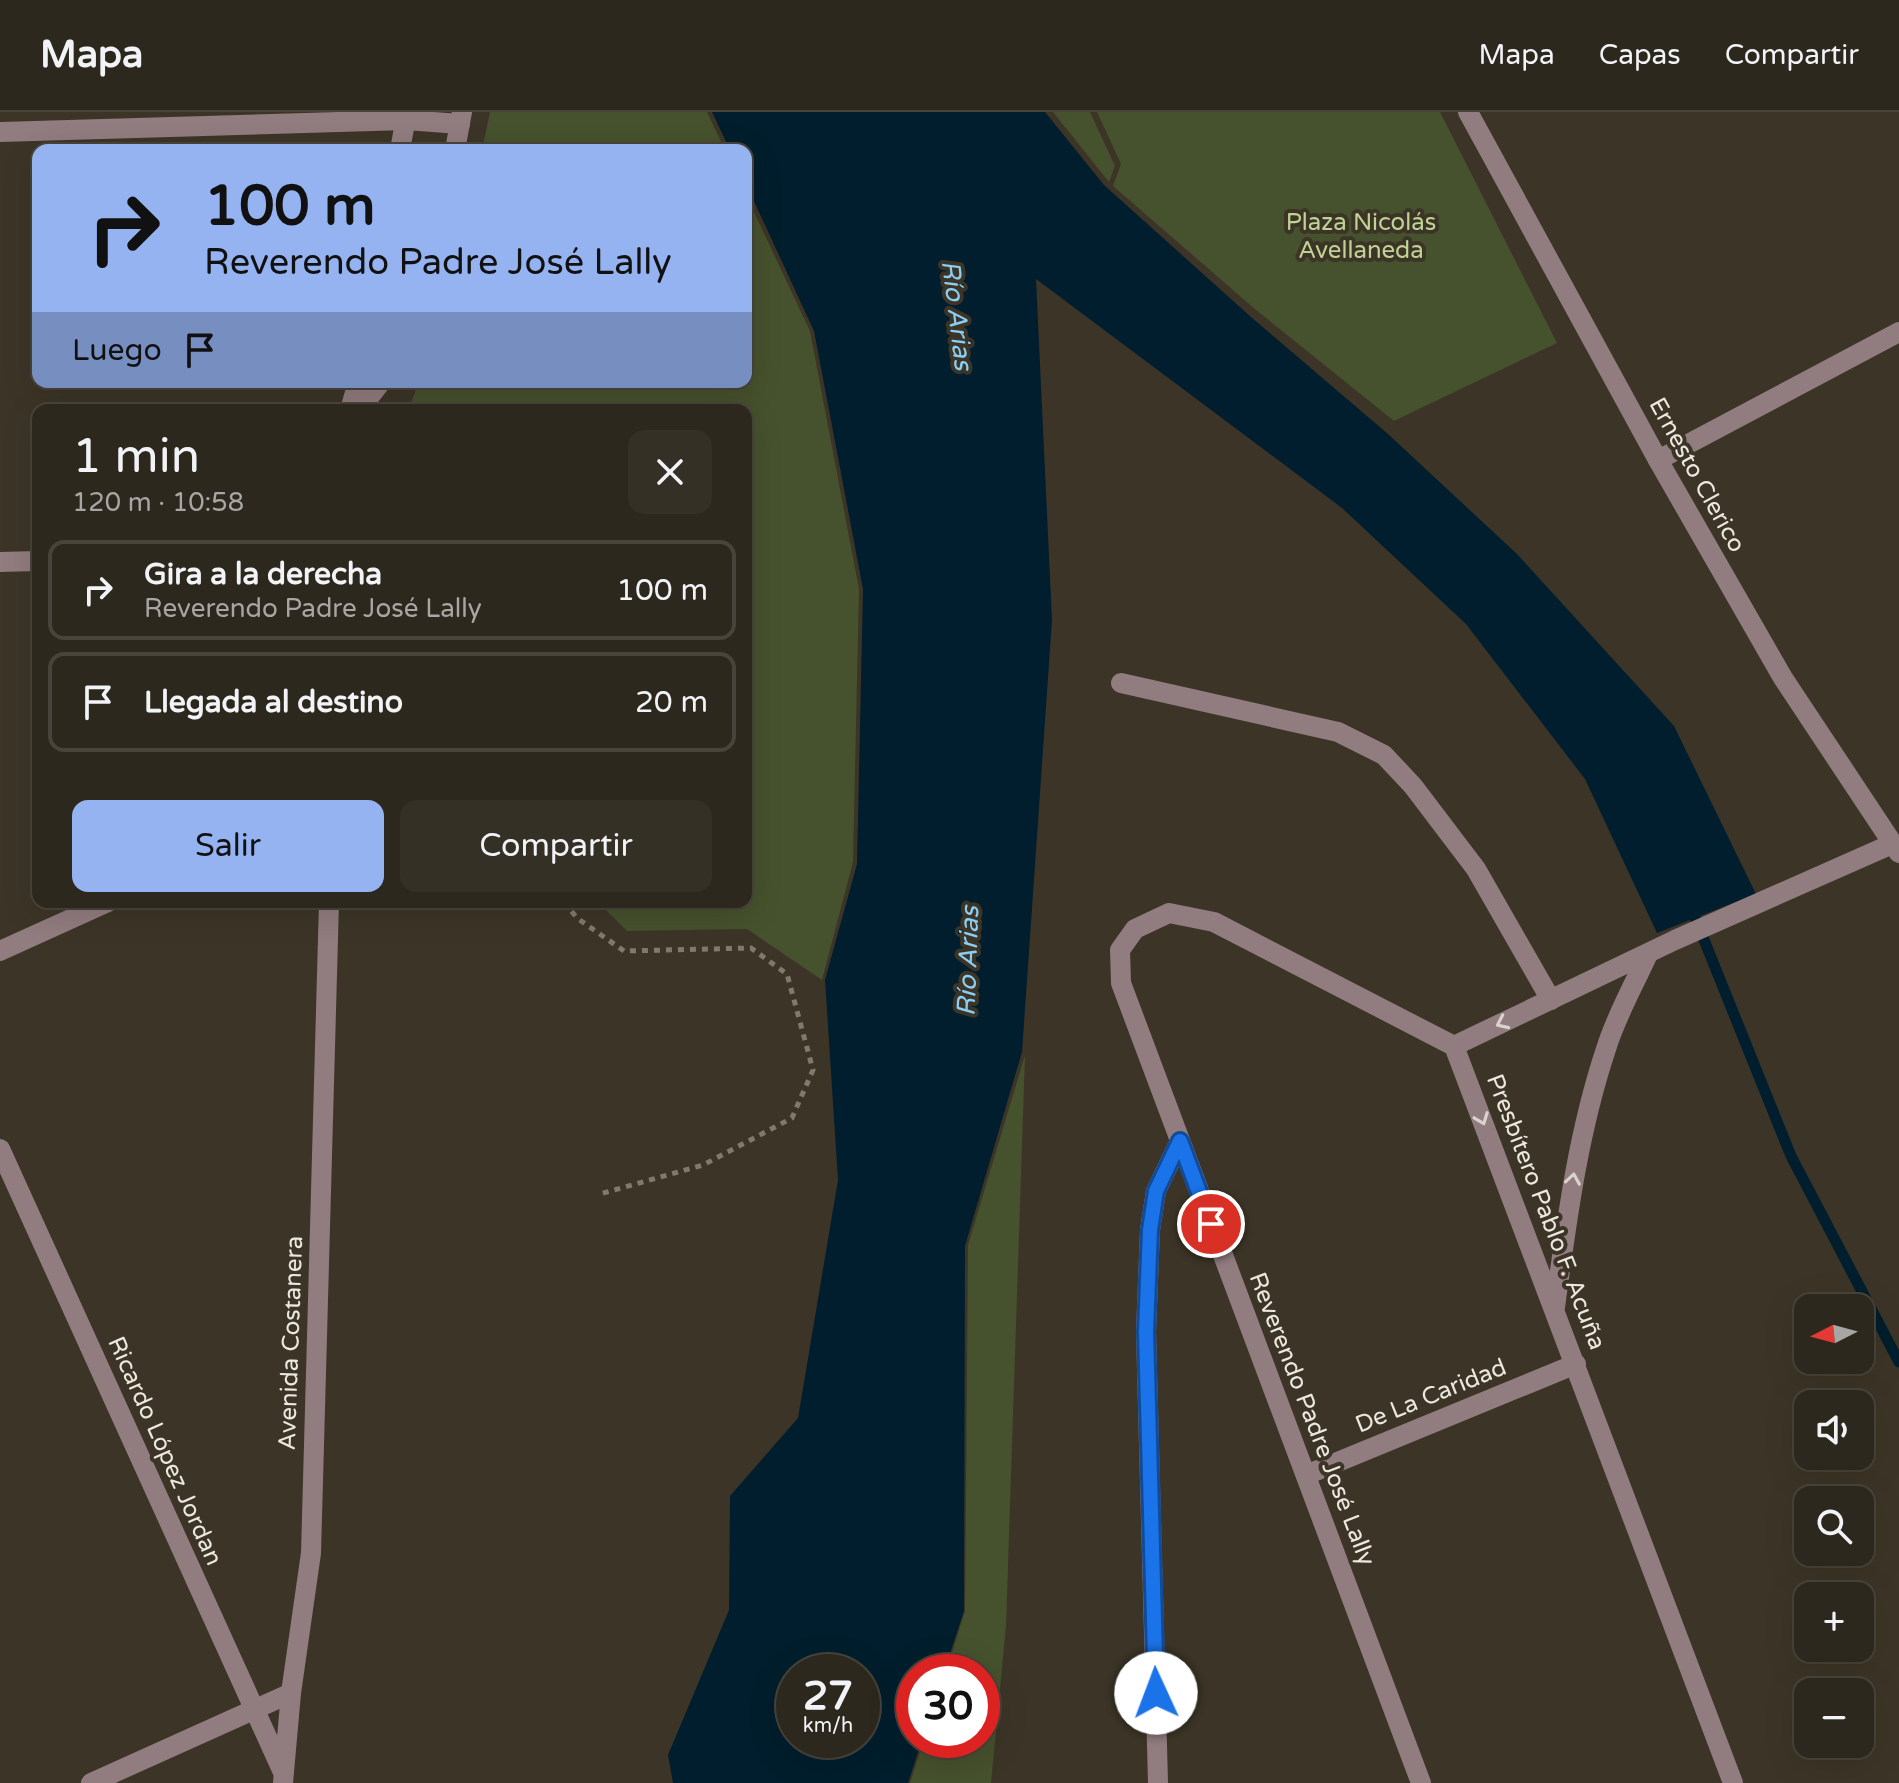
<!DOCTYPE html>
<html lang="es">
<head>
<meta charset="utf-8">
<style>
	:root { --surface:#2d281d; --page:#353026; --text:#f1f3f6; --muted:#a7a6a4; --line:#48443b; --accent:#95b2f1 }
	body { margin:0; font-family:"Varela Round",sans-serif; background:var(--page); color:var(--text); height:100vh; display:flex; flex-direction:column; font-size:30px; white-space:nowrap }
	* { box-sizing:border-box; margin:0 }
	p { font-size:26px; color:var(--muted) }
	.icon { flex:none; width:44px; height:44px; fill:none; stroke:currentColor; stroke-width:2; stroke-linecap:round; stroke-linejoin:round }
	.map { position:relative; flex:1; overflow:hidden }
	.panel { position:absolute; left:32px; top:292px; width:720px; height:504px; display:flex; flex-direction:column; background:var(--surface); border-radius:16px; box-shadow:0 8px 32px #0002,0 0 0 2px var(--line) }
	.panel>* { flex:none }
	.banner { position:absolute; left:32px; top:32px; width:720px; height:244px; border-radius:16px; box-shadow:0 8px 32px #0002,0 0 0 2px var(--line); background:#95b2f1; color:#111; overflow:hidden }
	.needle { width:52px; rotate:264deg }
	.fabs { position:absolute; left:1794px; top:1182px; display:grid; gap:16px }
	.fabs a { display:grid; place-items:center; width:80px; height:80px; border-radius:16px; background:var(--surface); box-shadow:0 8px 32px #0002,0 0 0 2px var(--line); font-size:40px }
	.speed { position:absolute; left:776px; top:1542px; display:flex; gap:16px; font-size:40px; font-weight:700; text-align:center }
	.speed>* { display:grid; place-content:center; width:104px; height:104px; border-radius:50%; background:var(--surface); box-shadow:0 8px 32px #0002,0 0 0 2px var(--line); line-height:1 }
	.speed small { font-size:20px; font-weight:400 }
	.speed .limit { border:12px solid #d22; background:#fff; color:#111 }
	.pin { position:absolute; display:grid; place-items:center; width:68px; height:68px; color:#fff; margin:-34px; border:4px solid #fff; border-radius:50%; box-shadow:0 2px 8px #0007 }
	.me { position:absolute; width:88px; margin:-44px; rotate:358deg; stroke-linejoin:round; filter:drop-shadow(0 0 6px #0008) }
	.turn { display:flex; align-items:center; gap:28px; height:168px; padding:0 40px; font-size:36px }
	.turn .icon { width:104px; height:104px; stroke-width:2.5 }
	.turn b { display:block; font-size:56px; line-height:68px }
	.then { display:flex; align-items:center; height:76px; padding:0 40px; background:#0003; gap:16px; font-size:30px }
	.round { display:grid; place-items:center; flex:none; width:84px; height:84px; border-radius:16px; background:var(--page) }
	.overview { display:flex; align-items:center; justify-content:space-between; height:136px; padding:0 40px }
	h1 { font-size:48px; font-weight:600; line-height:60px }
	.action { display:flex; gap:16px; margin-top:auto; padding:16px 40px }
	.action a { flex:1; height:92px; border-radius:16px; background:var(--accent); color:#111; font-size:32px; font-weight:600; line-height:92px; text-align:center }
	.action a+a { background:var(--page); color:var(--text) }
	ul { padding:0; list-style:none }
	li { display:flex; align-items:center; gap:24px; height:100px; margin:0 16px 12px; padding:0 24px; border:4px solid var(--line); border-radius:16px }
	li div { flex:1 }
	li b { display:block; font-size:30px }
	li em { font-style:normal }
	header { display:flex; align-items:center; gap:48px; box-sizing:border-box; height:112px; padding:0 40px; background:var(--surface); border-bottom:2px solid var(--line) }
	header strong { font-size:38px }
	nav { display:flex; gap:44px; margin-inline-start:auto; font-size:28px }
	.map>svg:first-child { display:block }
	.green { fill:#46512d }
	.water { fill:#001e2d; fill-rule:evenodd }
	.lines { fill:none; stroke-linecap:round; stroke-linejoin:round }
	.stream { stroke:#001e2d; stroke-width:11 }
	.path { stroke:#807a6e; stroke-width:5; stroke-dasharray:6 6; stroke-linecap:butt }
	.minor { stroke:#917c7f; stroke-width:20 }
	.oneway { stroke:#dad2cc }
	.route-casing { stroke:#114b97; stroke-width:20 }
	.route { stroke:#1a73e8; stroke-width:14 }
	.labels { text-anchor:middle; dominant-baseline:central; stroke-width:8; stroke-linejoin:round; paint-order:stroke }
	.park-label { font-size:24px; fill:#bed293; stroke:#3c3527 }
	.street-label { font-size:24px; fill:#ece8df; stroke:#3c3527 }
	.water-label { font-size:26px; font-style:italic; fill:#89cef3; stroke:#3c3527 }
</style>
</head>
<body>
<header>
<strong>Mapa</strong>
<nav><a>Mapa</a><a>Capas</a><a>Compartir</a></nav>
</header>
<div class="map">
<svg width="1899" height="1671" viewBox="0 0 1899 1671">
	<rect width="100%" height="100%" fill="#3c3527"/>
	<g class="green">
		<path d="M490 0H707L725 38H482Z"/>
		<path d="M1053 0H1090L1115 54 1109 70Z"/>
		<path d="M1097 0H1440L1557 231 1394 309 1256 198 1113 74 1121 52Z"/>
		<path d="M746 83 810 219 859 477 853 750 822 868 747 817 627 819 598 790H746V298H408L419 270H746Z"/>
		<path d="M1025 943 1006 1514 991 1671H910L924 1628H982V1560H946L965 1499 968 1133Z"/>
	</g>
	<path class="water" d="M712 0H1045L1104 73 1251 205 1388 322 1517 442 1674 614 1756 782 1657 821 1585 667 1466 512 1342 396 1036 167 1052 508 1022 940 965 1134 964 1499 944 1560H914V1628H922L908 1671H673L668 1643 729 1498 730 1384 798 1306 838 1068 825 868 857 752 863 477 814 219 746 72V38H730ZM794 1560H862V1628H794Z"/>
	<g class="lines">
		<path class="stream" d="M1690 793 1791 1044 1899 1250"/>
		<path class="path" d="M564 790 577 806 624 839 751 836 787 862 813 958 792 1006 703 1053 600 1082"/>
		<g class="minor">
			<path d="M1468 0 1658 348 1783 566 1899 741"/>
			<path d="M0 20 406 8 460 12"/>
			<path d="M400 38 407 0"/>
			<path d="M455 38 462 0"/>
			<path d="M350 298 358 270"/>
			<path d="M359 298 381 270"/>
			<path d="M1658 348 1899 220"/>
			<path d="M0 450 38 449"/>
			<path d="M1121 571 1338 620 1384 643 1413 674 1476 757 1551 888"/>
			<path d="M0 839 108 790"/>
			<path d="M1454 934 1675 828 1892 732"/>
			<path d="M0 1037 282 1658"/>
			<path d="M1555 1195C1567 1107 1578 1021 1606 937 1616 904 1634 873 1648 842"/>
			<path d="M1306 1363 1576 1252"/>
			<path d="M91 1671 291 1581"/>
			<path d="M283 1671 291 1581 311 1441 329 790"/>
			<path d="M1158 1671 1146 1220 1150 1118 1156 1079 1180 1029"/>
			<path d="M1421 1671 1121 871 1120 838 1135 817 1169 801 1214 810 1454 934 1733 1671"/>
		</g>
	</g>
	<defs><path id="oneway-chevron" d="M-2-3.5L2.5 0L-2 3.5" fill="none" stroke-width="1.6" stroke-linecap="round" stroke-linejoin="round" transform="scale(2)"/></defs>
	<g class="oneway">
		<use href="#oneway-chevron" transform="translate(1502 911) rotate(155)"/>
		<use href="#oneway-chevron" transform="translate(1482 1007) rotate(69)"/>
		<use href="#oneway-chevron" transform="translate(1573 1067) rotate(-81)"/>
	</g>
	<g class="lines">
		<g class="route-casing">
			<path id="route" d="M1156 1581 1146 1220 1150 1118 1156 1079 1180 1029 1211 1112"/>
		</g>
		<use href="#route" class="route"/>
	</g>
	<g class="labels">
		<g class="park-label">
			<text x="1361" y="110">Plaza Nicolás<tspan x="1361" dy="28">Avellaneda</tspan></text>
		</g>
		<g class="street-label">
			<text transform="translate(1697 363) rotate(61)">Ernesto Clerico</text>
			<text transform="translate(1546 1100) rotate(69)">Presbítero Pablo F. Acuña</text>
			<text transform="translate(291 1231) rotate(-88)">Avenida Costanera</text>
			<text transform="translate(1431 1284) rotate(-22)">De La Caridad</text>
			<text transform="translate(1312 1307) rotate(69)">Reverendo Padre José Lally</text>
			<text transform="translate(165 1339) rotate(66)">Ricardo López Jordan</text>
		</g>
		<g class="water-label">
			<text transform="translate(957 203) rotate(83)">Río Arias</text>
			<text transform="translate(968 849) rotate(-88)">Río Arias</text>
		</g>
	</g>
</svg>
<div class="fabs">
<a><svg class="needle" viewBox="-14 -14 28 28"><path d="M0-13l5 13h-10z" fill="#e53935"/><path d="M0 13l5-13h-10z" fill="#a7a6a4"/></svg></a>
<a><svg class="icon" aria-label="sound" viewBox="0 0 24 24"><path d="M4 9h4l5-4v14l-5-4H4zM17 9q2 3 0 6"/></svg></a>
<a><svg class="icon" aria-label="search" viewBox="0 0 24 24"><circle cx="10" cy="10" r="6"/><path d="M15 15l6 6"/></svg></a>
<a>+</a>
<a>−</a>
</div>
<div class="speed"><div>27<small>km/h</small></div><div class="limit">30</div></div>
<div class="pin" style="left:1211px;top:1112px;background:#d93025"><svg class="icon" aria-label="arrive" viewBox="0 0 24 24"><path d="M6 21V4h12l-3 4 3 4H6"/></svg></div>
<svg class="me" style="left:1156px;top:1581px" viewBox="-20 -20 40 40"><circle r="19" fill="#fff"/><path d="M0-13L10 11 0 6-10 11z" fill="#1a73e8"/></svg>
<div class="banner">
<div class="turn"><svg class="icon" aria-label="right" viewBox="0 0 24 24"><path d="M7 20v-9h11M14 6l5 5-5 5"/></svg><div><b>100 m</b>Reverendo Padre José Lally</div></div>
<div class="then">Luego<svg class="icon" aria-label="arrive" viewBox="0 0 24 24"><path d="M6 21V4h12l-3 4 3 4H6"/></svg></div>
</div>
<section class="panel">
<div class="overview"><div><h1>1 min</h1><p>120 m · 10:58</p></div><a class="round"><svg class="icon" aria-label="close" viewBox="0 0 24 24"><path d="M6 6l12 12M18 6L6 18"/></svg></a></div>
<ul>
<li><svg class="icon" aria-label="right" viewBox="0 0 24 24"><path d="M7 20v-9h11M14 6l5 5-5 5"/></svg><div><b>Gira a la derecha</b><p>Reverendo Padre José Lally</p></div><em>100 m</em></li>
<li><svg class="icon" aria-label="arrive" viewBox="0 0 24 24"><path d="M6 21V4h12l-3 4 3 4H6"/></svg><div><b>Llegada al destino</b></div><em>20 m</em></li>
</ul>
<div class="action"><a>Salir</a><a>Compartir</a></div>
</section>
</div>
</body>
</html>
